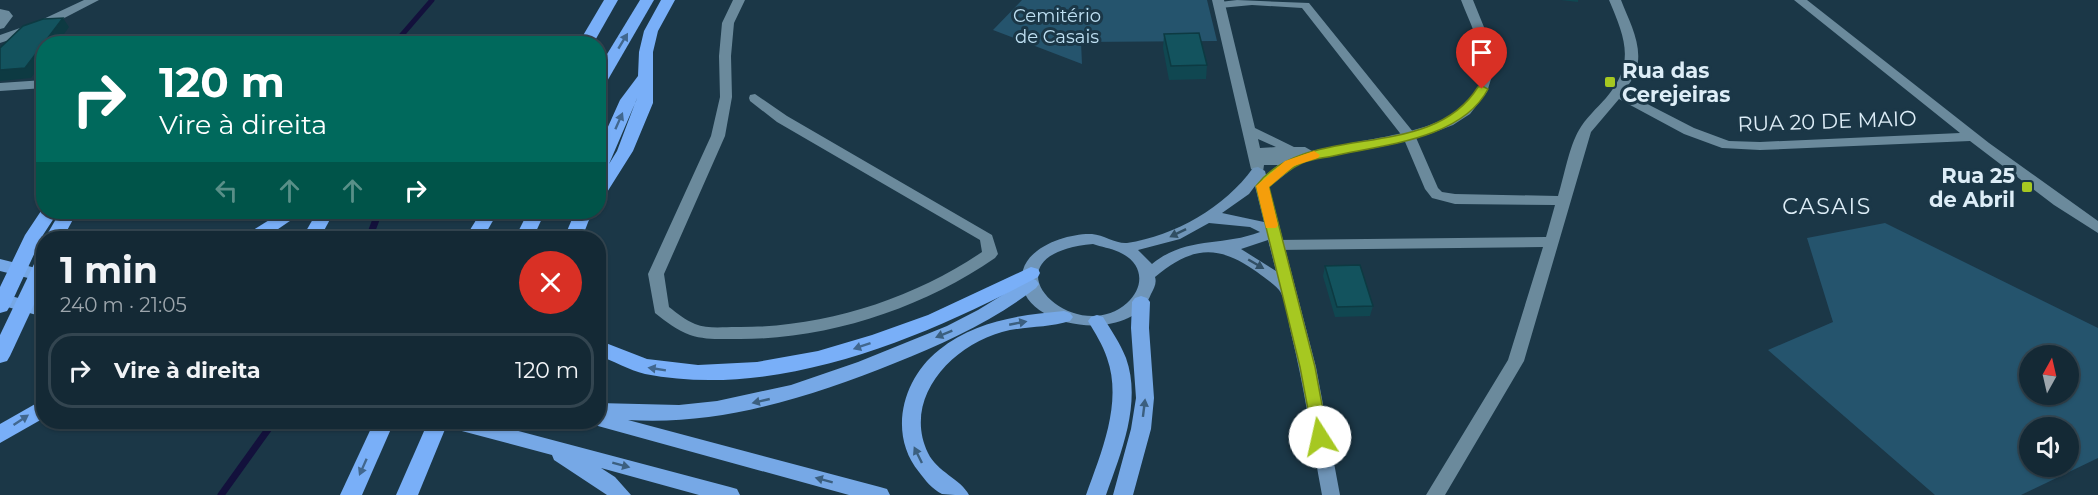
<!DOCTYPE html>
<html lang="pt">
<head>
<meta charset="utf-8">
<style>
	:root { --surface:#142935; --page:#213541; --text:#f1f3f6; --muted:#9da6ad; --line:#334550 }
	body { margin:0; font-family:Montserrat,sans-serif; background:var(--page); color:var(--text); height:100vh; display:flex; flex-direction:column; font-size:22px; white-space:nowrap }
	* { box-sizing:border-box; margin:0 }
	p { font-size:20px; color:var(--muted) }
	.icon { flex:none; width:33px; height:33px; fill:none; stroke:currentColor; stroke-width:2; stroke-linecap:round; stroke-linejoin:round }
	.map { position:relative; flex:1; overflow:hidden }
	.sheet { position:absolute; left:36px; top:231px; width:570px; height:198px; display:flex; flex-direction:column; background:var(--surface); border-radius:24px; box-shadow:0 2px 4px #0004,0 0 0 2px var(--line) }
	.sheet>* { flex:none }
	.banner { position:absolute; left:36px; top:36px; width:570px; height:183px; border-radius:24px; box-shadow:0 2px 4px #0004,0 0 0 2px var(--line); background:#00695c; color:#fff; overflow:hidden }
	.needle { width:39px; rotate:8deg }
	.buttons { position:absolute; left:2019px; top:345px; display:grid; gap:12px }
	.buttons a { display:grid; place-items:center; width:60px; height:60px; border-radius:50%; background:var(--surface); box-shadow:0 2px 4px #0004,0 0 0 2px var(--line); font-size:30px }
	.pin { position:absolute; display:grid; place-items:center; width:51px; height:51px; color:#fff; margin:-62px -26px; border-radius:50% 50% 50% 0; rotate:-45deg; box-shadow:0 0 6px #0007 }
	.pin .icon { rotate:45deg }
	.me { position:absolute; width:66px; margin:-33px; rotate:350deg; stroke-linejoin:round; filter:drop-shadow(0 0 4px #0008) }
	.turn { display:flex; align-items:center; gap:21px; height:126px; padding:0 24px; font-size:27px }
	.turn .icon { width:78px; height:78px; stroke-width:2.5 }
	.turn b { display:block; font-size:42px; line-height:51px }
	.lanes { display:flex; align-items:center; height:57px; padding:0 24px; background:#0003; justify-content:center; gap:30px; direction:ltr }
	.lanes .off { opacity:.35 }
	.round { display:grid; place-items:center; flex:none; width:63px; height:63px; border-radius:32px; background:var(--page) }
	.summary { display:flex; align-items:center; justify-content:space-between; height:102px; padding:0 24px }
	h1 { font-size:36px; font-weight:700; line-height:45px }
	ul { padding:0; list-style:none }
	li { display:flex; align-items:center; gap:18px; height:75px; margin:0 12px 9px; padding:0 12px; border:3px solid var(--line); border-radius:24px }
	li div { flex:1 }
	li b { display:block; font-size:22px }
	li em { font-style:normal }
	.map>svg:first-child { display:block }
	.green { fill:#25546d; fill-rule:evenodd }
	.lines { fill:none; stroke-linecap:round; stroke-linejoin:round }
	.stream-far1 { stroke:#13113c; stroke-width:5 }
	.stream { stroke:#13113c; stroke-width:7 }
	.minor { fill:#6b8a9c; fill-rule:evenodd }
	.tertiary { fill:#6b8a9c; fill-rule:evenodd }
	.secondary { fill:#6f95b8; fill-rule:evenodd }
	.trunk { fill:#76a8e6; fill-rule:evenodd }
	.motorway { fill:#79aff8; fill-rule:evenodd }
	.wall { fill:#104751 }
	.shaded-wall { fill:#0d3a42 }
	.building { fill:#13535e; stroke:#0d3a42; stroke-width:1.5 }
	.oneway { fill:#41678e }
	.oneway2 { fill:#304e63 }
	.oneway3 { fill:#3b5f7f }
	.route { fill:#a6c821; stroke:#6c8215; stroke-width:1.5 }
	.slow { fill:#f59e0b }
	.poi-dot { fill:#a6c821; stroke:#1b3747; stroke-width:2 }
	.labels { text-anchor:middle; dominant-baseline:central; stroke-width:6; stroke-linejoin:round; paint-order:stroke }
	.far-park-label { font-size:18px; fill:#bfe0f3; stroke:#1b3747 }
	.poi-label { font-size:21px; font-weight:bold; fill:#ddedf7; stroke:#1b3747; text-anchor:start }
	.street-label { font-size:21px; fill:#ddedf7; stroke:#1b3747 }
	.neighbourhood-label { font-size:22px; letter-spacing:1.5px; fill:#ddedf7; stroke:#1b3747 }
</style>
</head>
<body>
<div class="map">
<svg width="2098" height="495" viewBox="0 0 2098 495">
	<rect width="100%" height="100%" fill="#1b3747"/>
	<g class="green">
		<path d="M1022 0H1207L1217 41 1081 42 1082 64 993 30Z"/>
		<path d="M1885 223 2098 328V458L2021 495H1935L1768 350 1833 322 1807 238ZM2030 356H2068V394H2030ZM2030 428H2068V466H2030Z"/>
	</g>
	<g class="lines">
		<g class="stream-far1">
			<path d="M394 44 432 0"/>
			<path d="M376 219 379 212"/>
		</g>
		<g class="stream">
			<path d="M369 238 377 217"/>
			<path d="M221 495 272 424"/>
		</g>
		<g class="minor">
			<path d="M84 0H99L45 28 0 43V35L37 22Z"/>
			<path d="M733 0H745L734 23 731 56 732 97 725 136 664 274 669 307C677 313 685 320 695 324 707 329 723 327 736 327 822 328 911 300 982 252L980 240 777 122 750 101 749 98 750 95 755 94 787 116 992 235 998 254 995 258C921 309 826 340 736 339 721 339 705 340 690 335 677 330 666 322 655 313L648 274 711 136 720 97 719 56 722 23Z"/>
			<path d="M1237 0 1309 3 1414 133 1438 188 1442 192 1455 194 1558 196C1564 177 1569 147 1579 130 1585 119 1597 108 1606 98 1636 63 1625 38 1609 0H1621C1629 21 1644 47 1636 70 1634 78 1628 85 1624 92L1694 128 1729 141 1760 142 1960 133 1794 0H1807L1989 143 2098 221V233L2054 205 1970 141 1760 150 1722 148 1684 134 1619 99 1591 132 1524 361 1445 495H1426L1508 360 1543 247 1276 250 1269 245 1276 240 1546 237 1555 205 1455 204 1432 198 1425 189 1403 137 1302 8 1252 5 1220 8 1214 5 1220 2Z"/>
			<path d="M0 9 9 11 13 16 4 28 0 29Z"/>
			<path d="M44 80V88L0 91V83Z"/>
		</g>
		<path class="tertiary" d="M1212 0H1224L1255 128 1294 147H1305L1312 151C1327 148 1342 145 1357 142 1397 134 1485 124 1482 65 1481 43 1469 21 1461 0H1473L1488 37 1495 66 1487 92 1470 114 1453 125 1427 135 1302 161 1267 189H1257L1255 186 1257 183 1278 165H1264L1263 172 1258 173 1251 169ZM1258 139 1276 147 1260 148Z"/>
		<path class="secondary" d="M1258 167 1265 171 1316 367 1340 495H1322C1312 441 1304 386 1291 333 1288 321 1287 304 1281 293 1277 285 1264 278 1257 272 1218 244 1192 246 1155 277 1157 283 1154 288 1151 294 1130 349 1007 326 1023 270 1030 245 1070 233 1092 234 1104 235 1116 244 1127 243 1175 236 1225 207 1253 168ZM1255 186 1264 222 1222 213 1249 194ZM1209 223 1250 227 1260 232C1221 247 1186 236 1152 264L1138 250 1180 239ZM1268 240 1276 271 1241 249ZM1093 244C1101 247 1111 248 1119 252 1144 263 1145 287 1127 303 1074 350 976 255 1093 244Z"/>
		<g class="trunk">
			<path d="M0 259 44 270V282L0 271Z"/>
			<path d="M1030 278 1036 280 1039 284 1036 288C993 321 945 343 895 363 810 397 720 426 628 420L880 487 887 489 890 495H849L598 426 590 422H598V403L679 405 717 401 791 385 858 362 947 326 978 310Z"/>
			<path d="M0 293 44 305V317L0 305Z"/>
			<path d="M1141 296 1147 298 1150 302 1149 328 1154 398 1151 429 1133 495H1113L1131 429 1136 398 1131 328 1132 302 1135 298Z"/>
			<path d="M1064 311 1070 313 1073 317 1070 321C1048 328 1024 326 1002 332 951 346 902 399 928 453 937 472 961 479 969 495 961 495 949 495 942 494 932 489 925 480 919 472 888 434 902 379 939 350 975 321 1019 315 1064 311Z"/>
			<path d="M1097 315 1103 317C1111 330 1120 343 1126 358 1142 403 1121 453 1106 495H1086C1101 453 1123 403 1107 358 1103 345 1095 333 1088 321L1091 317Z"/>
			<path d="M448 422H484L730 487 737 489 740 495H699L601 468 615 477 631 495H607L554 460 552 455 458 430 451 427Z"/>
		</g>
		<g class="motorway">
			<path d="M604 0H618L593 44H578Z"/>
			<path d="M640 0H654L606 83 598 87V69Z"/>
			<path d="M661 0H675L658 31 653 52V103L633 151 604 197 598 198V179L602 173 598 174V149L620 100 638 76 639 52 644 31ZM637 98 617 151 609 164 636 101Z"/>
			<path d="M43 208 44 212H58L43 235 10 306 7 311 0 313V287L25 235Z"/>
			<path d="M60 212H77L63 238H45Z"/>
			<path d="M282 212H303L265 238H244L247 234Z"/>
			<path d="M317 212H334L320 238H302Z"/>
			<path d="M481 212H498L483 238H465Z"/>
			<path d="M528 212H545L533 238H515Z"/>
			<path d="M575 212H592L582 238H564Z"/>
			<path d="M44 256V283L10 356 7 361 0 363V335L35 262 38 258Z"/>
			<path d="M1031 267 1038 269 1040 273 1038 277C924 338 777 400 645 374 629 370 613 361 598 355V340L647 359 698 365 757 362 818 351 872 335 928 315Z"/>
			<path d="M44 399V418L0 443V424Z"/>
			<path d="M374 422H394L362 495H340Z"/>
			<path d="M428 422H448L418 495H396Z"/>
		</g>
	</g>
	<g class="wall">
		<path d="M1561 0H1578V2Z"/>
		<path d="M1164 34 1207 65 1206 79 1169 80 1163 48Z"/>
		<path d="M1325 266 1373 306 1370 316 1335 317 1323 276Z"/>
	</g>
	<path class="shaded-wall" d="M63 18 69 27 57 44H44V61L31 78 0 81V70Z"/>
	<g class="building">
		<path d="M63 18 25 68 0 70V48L23 26 43 19Z"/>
		<path d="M1199 33 1207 65 1171 66 1164 34Z"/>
		<path d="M1360 265 1373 306 1337 307 1325 266Z"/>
	</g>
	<defs><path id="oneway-solid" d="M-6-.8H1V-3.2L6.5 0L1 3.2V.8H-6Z" transform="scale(1.5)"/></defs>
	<g class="oneway">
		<use href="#oneway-solid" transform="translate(623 41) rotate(-59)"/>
		<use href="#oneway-solid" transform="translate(619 121) rotate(-66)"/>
		<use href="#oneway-solid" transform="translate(862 346) rotate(161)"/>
		<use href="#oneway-solid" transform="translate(657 369) rotate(-171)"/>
		<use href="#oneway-solid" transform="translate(21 420) rotate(-34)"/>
		<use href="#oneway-solid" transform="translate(363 467) rotate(114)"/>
	</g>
	<g class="oneway2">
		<use href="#oneway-solid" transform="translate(1178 233) rotate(154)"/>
		<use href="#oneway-solid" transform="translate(1256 264) rotate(30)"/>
	</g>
	<g class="oneway3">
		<use href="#oneway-solid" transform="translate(1018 323) rotate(-11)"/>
		<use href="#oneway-solid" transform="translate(944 334) rotate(158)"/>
		<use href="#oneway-solid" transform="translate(761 401) rotate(167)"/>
		<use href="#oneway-solid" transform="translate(1144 408) rotate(-83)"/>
		<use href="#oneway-solid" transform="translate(918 455) rotate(-116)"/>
		<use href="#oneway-solid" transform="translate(621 465) rotate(15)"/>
		<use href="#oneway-solid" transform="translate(824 480) rotate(-165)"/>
	</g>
	<path class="route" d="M1482 86 1488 89C1462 139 1383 145 1333 156 1323 158 1311 159 1302 163 1289 169 1279 178 1269 187L1315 367 1328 437 1326 441 1320 443 1314 441 1300 367 1256 186C1306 120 1430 164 1478 87Z"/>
	<path class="slow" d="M1314 151 1320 155 1318 158 1294 166 1269 187 1278 225 1276 228H1266L1256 186 1285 161Z"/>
	<g class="poi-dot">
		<rect x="1604" y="76" width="12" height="12" rx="3"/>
		<rect x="2021" y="181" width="12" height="12" rx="3"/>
	</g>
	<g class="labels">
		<g class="far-park-label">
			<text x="1057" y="16">Cemitério<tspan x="1057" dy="21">de Casais</tspan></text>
		</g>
		<g class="poi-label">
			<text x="1622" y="70">Rua das<tspan x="1622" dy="24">Cerejeiras</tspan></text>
			<text x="2015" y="175" text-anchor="end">Rua 25<tspan x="2015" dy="24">de Abril</tspan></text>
		</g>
		<g class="street-label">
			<text transform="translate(1827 121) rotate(-2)">RUA 20 DE MAIO</text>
		</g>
		<g class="neighbourhood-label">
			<text x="1827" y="206">CASAIS</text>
		</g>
	</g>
</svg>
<div class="buttons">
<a><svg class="needle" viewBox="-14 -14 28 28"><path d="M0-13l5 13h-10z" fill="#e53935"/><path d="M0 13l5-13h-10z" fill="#9da6ad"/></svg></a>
<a><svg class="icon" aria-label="sound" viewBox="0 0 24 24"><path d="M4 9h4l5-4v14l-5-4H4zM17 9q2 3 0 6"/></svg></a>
</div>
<div class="pin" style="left:1482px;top:89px;background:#d93025"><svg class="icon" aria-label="arrive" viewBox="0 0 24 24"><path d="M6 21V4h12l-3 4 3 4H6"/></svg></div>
<svg class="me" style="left:1320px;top:437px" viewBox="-20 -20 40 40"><circle r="19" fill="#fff"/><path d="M0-13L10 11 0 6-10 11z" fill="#a6c821"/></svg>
<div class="banner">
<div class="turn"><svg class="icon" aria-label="right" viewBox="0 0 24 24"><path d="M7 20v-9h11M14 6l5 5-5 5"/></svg><div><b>120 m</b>Vire à direita</div></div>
<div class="lanes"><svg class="icon off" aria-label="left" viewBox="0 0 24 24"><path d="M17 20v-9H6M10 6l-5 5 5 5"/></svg><svg class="icon off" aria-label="ahead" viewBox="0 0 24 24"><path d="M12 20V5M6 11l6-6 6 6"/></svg><svg class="icon off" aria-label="ahead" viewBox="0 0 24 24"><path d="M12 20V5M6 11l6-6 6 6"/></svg><svg class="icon" aria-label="right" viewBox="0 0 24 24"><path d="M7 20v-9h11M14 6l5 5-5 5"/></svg></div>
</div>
<section class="sheet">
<div class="summary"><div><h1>1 min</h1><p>240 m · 21:05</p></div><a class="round" style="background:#d93025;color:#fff"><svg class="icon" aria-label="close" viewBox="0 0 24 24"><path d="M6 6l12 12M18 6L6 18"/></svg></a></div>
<ul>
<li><svg class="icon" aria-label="right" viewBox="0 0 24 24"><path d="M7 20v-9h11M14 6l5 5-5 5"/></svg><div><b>Vire à direita</b></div><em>120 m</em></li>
</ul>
</section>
</div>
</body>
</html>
